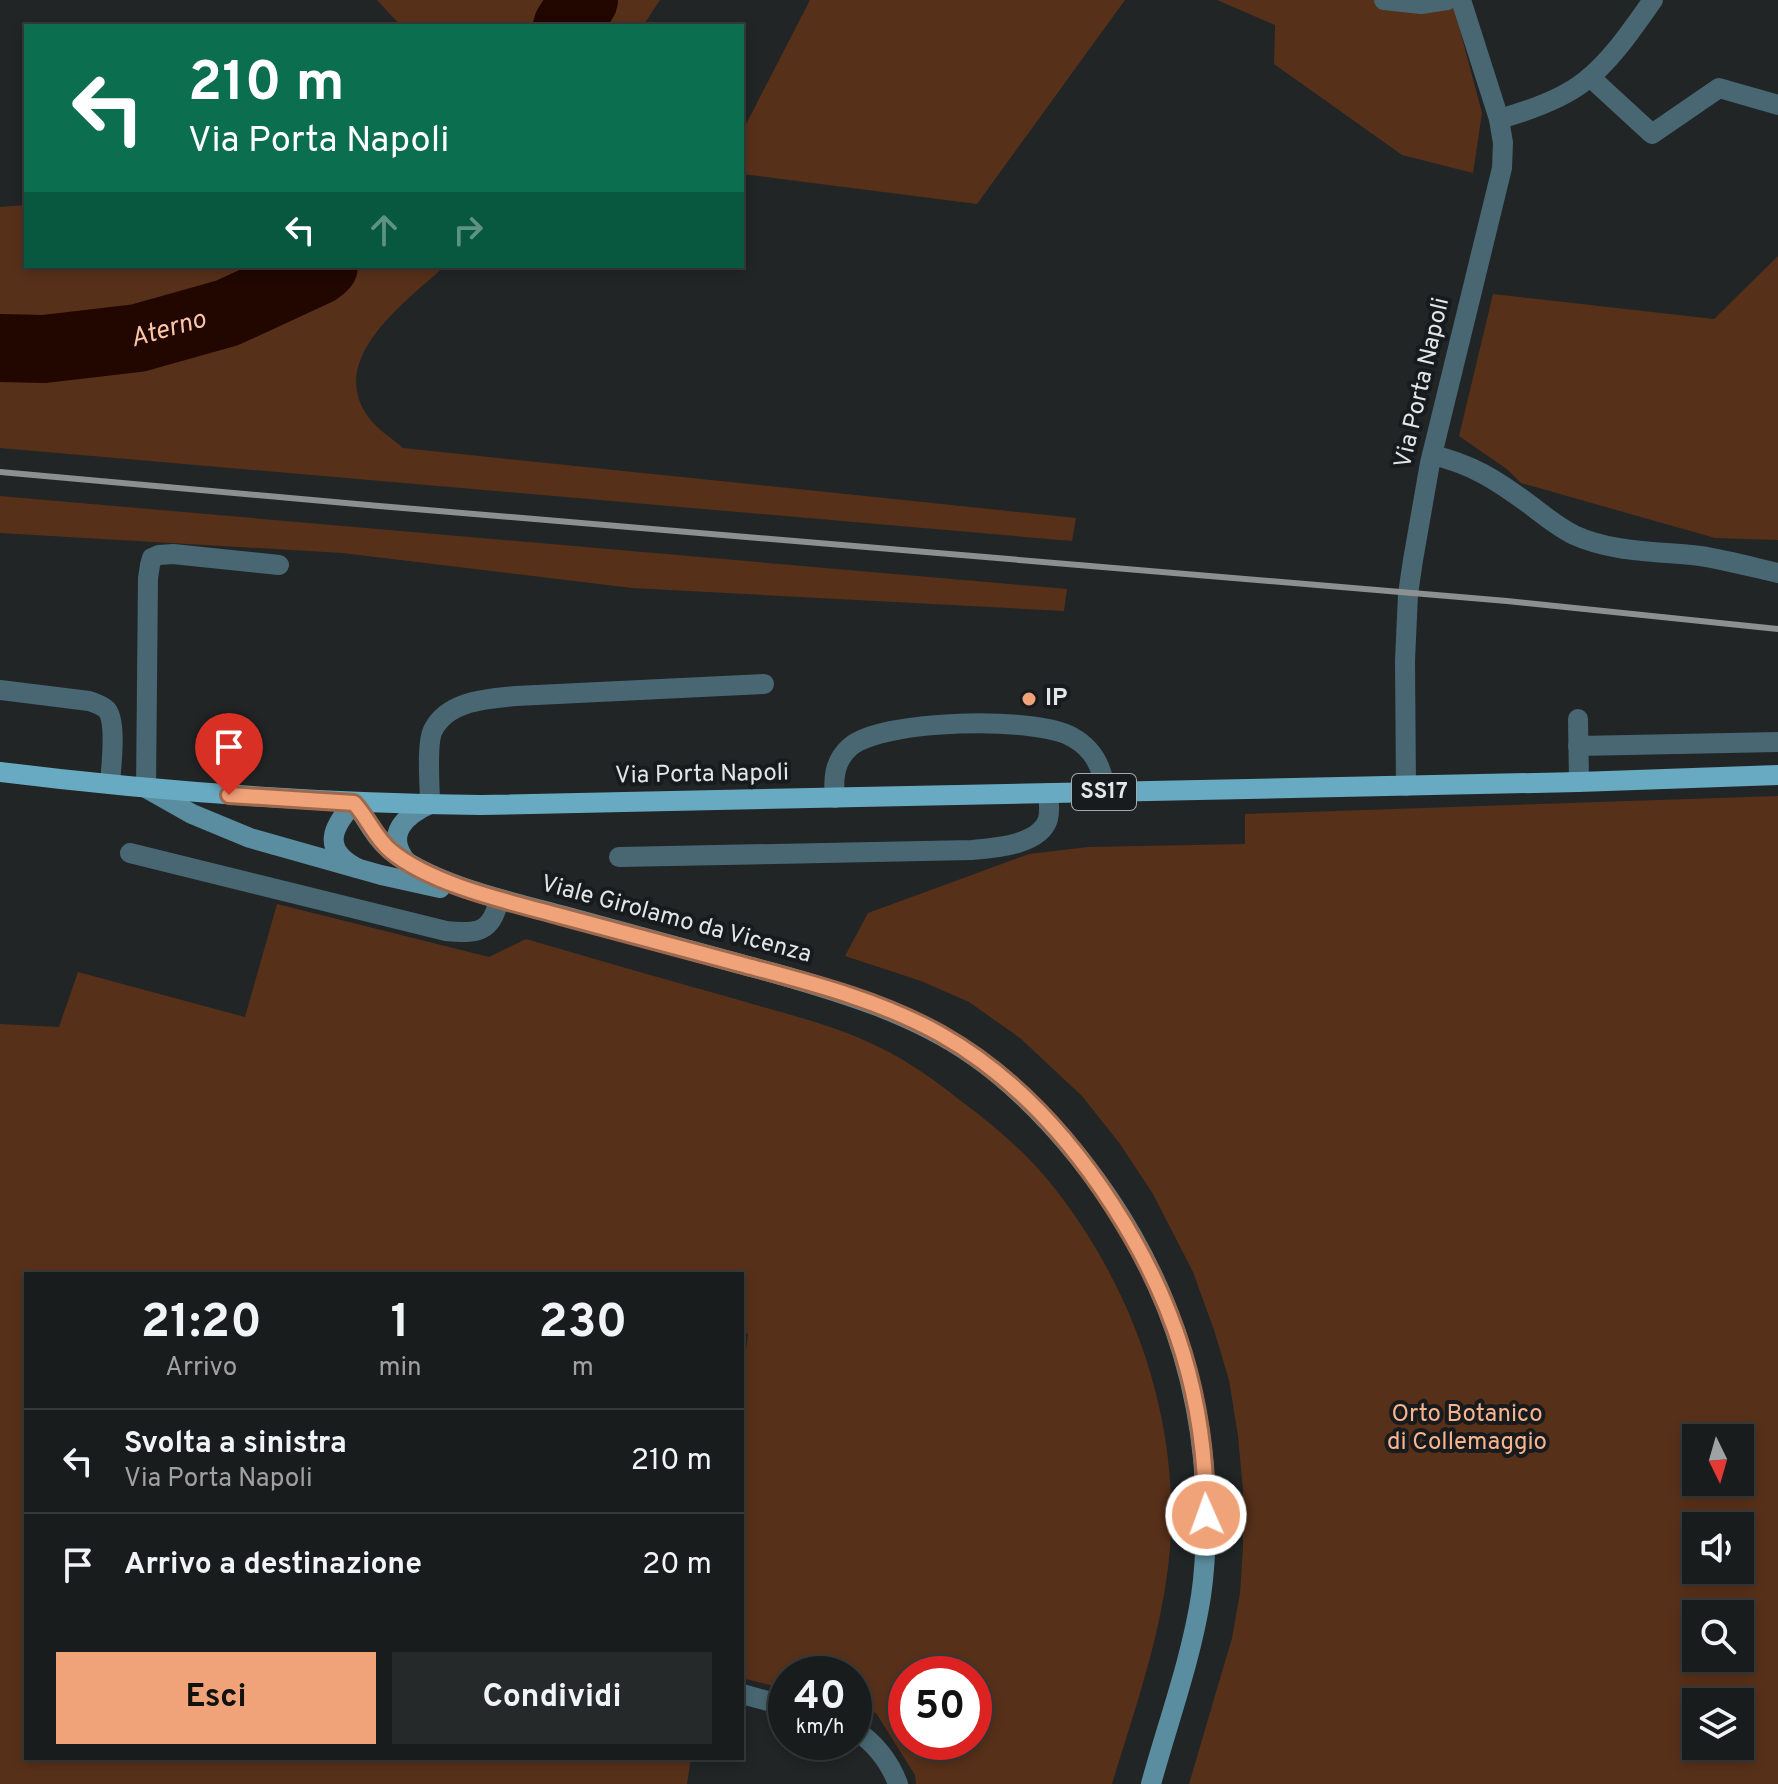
<!DOCTYPE html>
<html lang="it">
<head>
<meta charset="utf-8">
<style>
	:root { --surface:#191c1c; --page:#262929; --text:#f1f3f6; --muted:#9fa1a3; --line:#373a3b; --accent:#f0a278 }
	body { margin:0; font-family:Overpass,sans-serif; background:var(--page); color:var(--text); height:100vh; display:flex; flex-direction:column; font-size:30px; white-space:nowrap }
	* { box-sizing:border-box; margin:0 }
	p { font-size:26px; color:var(--muted) }
	.icon { flex:none; width:44px; height:44px; fill:none; stroke:currentColor; stroke-width:2; stroke-linecap:round; stroke-linejoin:round }
	.map { position:relative; flex:1; overflow:hidden }
	.drawer { position:absolute; left:24px; top:1272px; width:720px; height:488px; display:flex; flex-direction:column; background:var(--surface); border-radius:0px; box-shadow:0 4px 12px #0003,0 0 0 2px var(--line) }
	.drawer>* { flex:none }
	.guide { position:absolute; left:24px; top:24px; width:720px; height:244px; border-radius:0px; box-shadow:0 4px 12px #0003,0 0 0 2px var(--line); background:#0b6e4f; color:#fff; overflow:hidden }
	.needle { width:52px; rotate:175deg }
	.tools { position:absolute; left:1682px; top:1424px; display:grid; gap:16px }
	.tools a { display:grid; place-items:center; width:72px; height:72px; border-radius:0px; background:var(--surface); box-shadow:0 4px 12px #0003,0 0 0 2px var(--line); font-size:40px }
	.speed { position:absolute; left:768px; top:1656px; display:flex; gap:16px; font-size:40px; font-weight:700; text-align:center }
	.speed>* { display:grid; place-content:center; width:104px; height:104px; border-radius:50%; background:var(--surface); box-shadow:0 4px 12px #0003,0 0 0 2px var(--line); line-height:1 }
	.speed small { font-size:20px; font-weight:400 }
	.speed .limit { border:12px solid #d22; background:#fff; color:#111 }
	.pin { position:absolute; display:grid; place-items:center; width:68px; height:68px; color:#fff; margin:-82px -34px; border-radius:50% 50% 50% 0; rotate:-45deg; box-shadow:0 0 8px #0007 }
	.pin .icon { rotate:45deg }
	.me { position:absolute; width:88px; margin:-44px; rotate:358deg; stroke-linejoin:round; filter:drop-shadow(0 0 6px #0008) }
	.turn { display:flex; align-items:center; gap:28px; height:168px; padding:0 32px; font-size:36px }
	.turn .icon { width:104px; height:104px; stroke-width:2.5 }
	.turn b { display:block; font-size:56px; line-height:68px }
	.lanes { display:flex; align-items:center; height:76px; padding:0 32px; background:#0003; justify-content:center; gap:40px; direction:ltr }
	.lanes .off { opacity:.35 }
	.eta { display:flex; justify-content:space-evenly; align-items:center; height:136px; text-align:center }
	.eta b { font-size:48px; font-weight:700; line-height:56px }
	.action { display:flex; gap:16px; margin-top:auto; padding:16px 32px }
	.action a { flex:1; height:92px; border-radius:0px; background:var(--accent); color:#111; font-size:32px; font-weight:700; line-height:92px; text-align:center }
	.action a+a { background:var(--page); color:var(--text) }
	ul { padding:0; list-style:none }
	li { display:flex; align-items:center; gap:24px; height:104px; padding:0 32px; border-top:2px solid var(--line) }
	li div { flex:1 }
	li b { display:block; font-size:30px }
	li em { font-style:normal }
	.map>svg:first-child { display:block }
	.green { fill:#573019; fill-rule:evenodd }
	.lines { fill:none; stroke-linecap:round; stroke-linejoin:round }
	.river { stroke:#210700; stroke-width:68 }
	.service { stroke:#486772; stroke-width:20 }
	.minor { stroke:#486772; stroke-width:20 }
	.secondary { stroke:#5a8d9f; stroke-width:20 }
	.primary { stroke:#68aac1; stroke-width:20 }
	.rail { stroke:#8d9091; stroke-width:6 }
	.route-casing { stroke:#9c694e; stroke-width:20 }
	.route { stroke:#f0a278; stroke-width:14 }
	.poi-dot { fill:#f0a278; stroke:#181b1d; stroke-width:3 }
	.labels { text-anchor:middle; dominant-baseline:central; stroke-width:8; stroke-linejoin:round; paint-order:stroke }
	.shield { fill:#181b1d; stroke:#a6a9aa; stroke-width:2 }
	.shield-label { font-size:22px; font-weight:bold; fill:#e3e6e7 }
	.street-label { font-size:24px; fill:#e3e6e7; stroke:#181b1d }
	.poi-label { font-size:24px; font-weight:bold; fill:#e3e6e7; stroke:#181b1d; text-anchor:start }
	.park-label { font-size:24px; fill:#f9b48e; stroke:#181b1d }
	.water-label { font-size:26px; font-style:italic; fill:#fac5a9; stroke:#181b1d }
</style>
</head>
<body>
<div class="map">
<svg width="1778" height="1784" viewBox="0 0 1778 1784">
	<rect width="100%" height="100%" fill="#212526"/>
	<g class="green">
		<path d="M377 0H660L643 26H401Z"/>
		<path d="M810 0H1125L977 204 742 174V132Z"/>
		<path d="M1217 0H1452L1482 113 1473 173 1402 155 1274 64 1275 25Z"/>
		<path d="M26 205V266H445C408 300 327 357 367 415 375 428 392 438 403 448L1076 518 1072 541 0 448V207Z"/>
		<path d="M1778 256V540L1715 538 1521 483 1508 470 1459 436 1493 294 1714 319Z"/>
		<path d="M0 496 1067 589 1064 611 632 588 342 553 0 533Z"/>
		<path d="M1778 796V1784H1189L1232 1638 1240 1593 1243 1548V1491L1238 1436 1229 1380 1214 1330 1193 1272 1153 1194 1120 1144 1082 1096 1020 1038 969 1002 921 981 845 956 868 913 1029 854 1088 847 1245 844V814ZM1696 1438H1740V1482H1696ZM1696 1526H1740V1570H1696ZM1696 1614H1740V1658H1696ZM1740 1702V1746H1696V1702Z"/>
		<path d="M277 904 489 957 526 939C597 960 668 980 739 1000 786 1014 835 1025 879 1047 908 1061 936 1081 961 1101 992 1124 1023 1150 1048 1180 1128 1278 1176 1405 1171 1533 1167 1619 1137 1702 1112 1784H916L915 1775 876 1713 854 1707V1674H786V1689L742 1678V1382L748 1334 742 1332V1274H26V1758H691L687 1784H0V1024L59 1027 78 972 245 1017ZM974 1674V1742H906V1674Z"/>
	</g>
	<g class="lines">
		<g class="river">
			<path d="M567 26 584 0"/>
			<path id="s1" d="M0 348 44 349 138 338 227 313 318 271 324 266"/>
		</g>
		<g class="service">
			<path d="M1384 0 1421 4 1447 0"/>
			<path d="M1590 77 1652 134 1719 88 1778 105"/>
			<path d="M1499 119C1528 111 1561 100 1585 81 1612 60 1633 28 1653 0"/>
			<path d="M1432 455C1472 464 1496 480 1529 504 1543 515 1558 527 1574 535 1613 553 1659 551 1700 556 1726 560 1752 567 1778 573"/>
			<path d="M0 690 89 701C95 703 102 705 107 710 117 723 111 767 110 784"/>
			<path d="M1578 719 1579 782"/>
			<path d="M1578 746 1778 742"/>
			<path d="M146 788 148 578 150 565 152 558 159 555 173 554 279 565"/>
			<path d="M835 798C833 779 834 761 850 747 882 719 1036 716 1072 737 1094 749 1103 768 1105 792"/>
			<path d="M430 804C430 787 426 744 433 730 448 700 488 699 516 696L764 684"/>
			<path d="M130 853 446 931C477 934 492 933 499 899"/>
			<path d="M619 857 972 850C995 848 1040 845 1048 819 1050 811 1049 801 1048 793"/>
			<path d="M742 1694 786 1706"/>
			<path d="M854 1729C875 1743 889 1760 898 1784"/>
		</g>
		<path class="minor" d="M1406 786 1405 661 1408 594 1413 560 1430 463 1502 168 1503 143 1499 119 1461 0"/>
		<g class="secondary">
			<path d="M146 788 192 814 250 838 381 875 440 888"/>
			<path d="M406 861C384 834 406 815 430 804"/>
			<path d="M357 868C321 849 332 827 354 803 367 818 374 837 390 850 432 885 512 902 564 916 634 935 704 954 774 973 844 993 914 1014 974 1056 1003 1076 1028 1100 1052 1126 1151 1235 1205 1366 1206 1514 1206 1541 1205 1569 1201 1596 1191 1660 1168 1722 1151 1784"/>
		</g>
		<path class="primary" d="M0 772C160 792 320 803 481 805L1579 782 1778 775"/>
		<path class="rail" d="M0 472 379 506 1507 601 1778 629"/>
	</g>
	<g class="lines">
		<g class="route-casing">
			<path id="route" d="M229 795 354 803C368 818 375 838 391 851 432 885 510 902 561 916 622 932 683 949 744 965 811 983 879 1000 940 1034 1011 1074 1068 1136 1112 1204 1175 1301 1206 1399 1206 1515"/>
		</g>
		<use href="#route" class="route"/>
	</g>
	<circle class="poi-dot" cx="1029" cy="699" r="8"/>
	<g class="labels">
		<rect class="shield" x="1072" y="774" width="64" height="36" rx="6"/>
		<g class="shield-label">
			<text x="1104" y="792">SS17</text>
		</g>
		<g class="street-label">
			<text transform="translate(1423 383) rotate(-77)">Via Porta Napoli</text>
			<text transform="translate(702 775) rotate(-1)">Via Porta Napoli</text>
			<text transform="translate(676 920) rotate(15)">Viale Girolamo da Vicenza</text>
		</g>
		<g class="poi-label">
			<text x="1045" y="699">IP</text>
		</g>
		<g class="park-label">
			<text x="1467" y="1415">Orto Botanico<tspan x="1467" dy="28">di Collemaggio</tspan></text>
		</g>
		<g class="water-label">
			<text stroke="none"><textPath href="#s1" startOffset="170">Aterno</textPath></text>
		</g>
	</g>
</svg>
<div class="tools">
<a><svg class="needle" viewBox="-14 -14 28 28"><path d="M0-13l5 13h-10z" fill="#e53935"/><path d="M0 13l5-13h-10z" fill="#9fa1a3"/></svg></a>
<a><svg class="icon" aria-label="sound" viewBox="0 0 24 24"><path d="M4 9h4l5-4v14l-5-4H4zM17 9q2 3 0 6"/></svg></a>
<a><svg class="icon" aria-label="search" viewBox="0 0 24 24"><circle cx="10" cy="10" r="6"/><path d="M15 15l6 6"/></svg></a>
<a><svg class="icon" aria-label="layers" viewBox="0 0 24 24"><path d="M12 4l9 5-9 5-9-5zM3 14l9 5 9-5"/></svg></a>
</div>
<div class="speed"><div>40<small>km/h</small></div><div class="limit">50</div></div>
<div class="pin" style="left:229px;top:795px;background:#d93025"><svg class="icon" aria-label="arrive" viewBox="0 0 24 24"><path d="M6 21V4h12l-3 4 3 4H6"/></svg></div>
<svg class="me" style="left:1206px;top:1515px" viewBox="-20 -20 40 40"><circle r="17" fill="#f0a278" stroke="#fff" stroke-width="3"/><path d="M0-11L8 9 0 5-8 9z" fill="#fff"/></svg>
<div class="guide">
<div class="turn"><svg class="icon" aria-label="left" viewBox="0 0 24 24"><path d="M17 20v-9H6M10 6l-5 5 5 5"/></svg><div><b>210 m</b>Via Porta Napoli</div></div>
<div class="lanes"><svg class="icon" aria-label="left" viewBox="0 0 24 24"><path d="M17 20v-9H6M10 6l-5 5 5 5"/></svg><svg class="icon off" aria-label="ahead" viewBox="0 0 24 24"><path d="M12 20V5M6 11l6-6 6 6"/></svg><svg class="icon off" aria-label="right" viewBox="0 0 24 24"><path d="M7 20v-9h11M14 6l5 5-5 5"/></svg></div>
</div>
<section class="drawer">
<div class="eta">
<div><b>21:20</b><p>Arrivo</p></div>
<div><b>1</b><p>min</p></div>
<div><b>230</b><p>m</p></div>
</div>
<ul>
<li><svg class="icon" aria-label="left" viewBox="0 0 24 24"><path d="M17 20v-9H6M10 6l-5 5 5 5"/></svg><div><b>Svolta a sinistra</b><p>Via Porta Napoli</p></div><em>210 m</em></li>
<li><svg class="icon" aria-label="arrive" viewBox="0 0 24 24"><path d="M6 21V4h12l-3 4 3 4H6"/></svg><div><b>Arrivo a destinazione</b></div><em>20 m</em></li>
</ul>
<div class="action"><a>Esci</a><a>Condividi</a></div>
</section>
</div>
</body>
</html>
